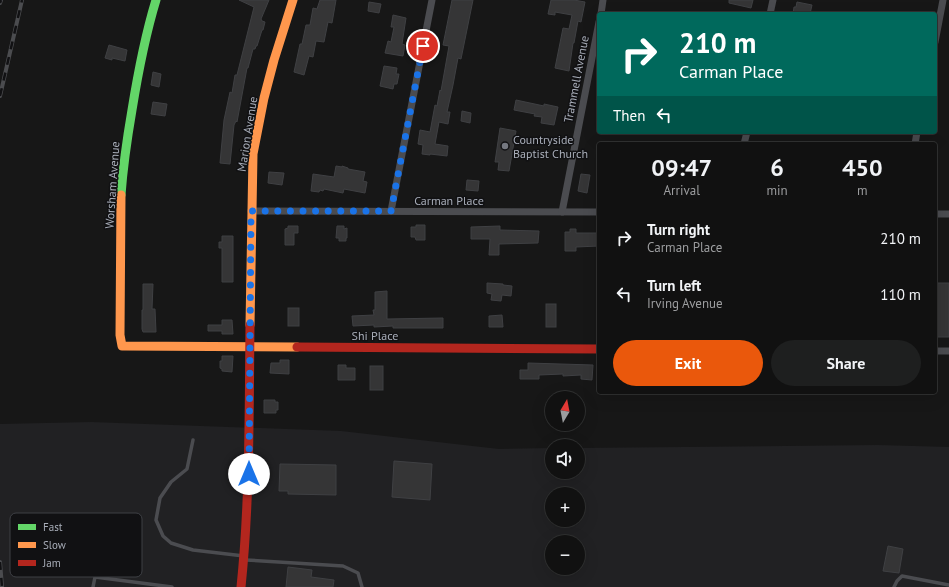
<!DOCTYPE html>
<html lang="en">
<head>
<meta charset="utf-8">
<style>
	:root { --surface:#111; --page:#1e1f1f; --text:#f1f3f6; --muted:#9c9d9f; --line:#303131; --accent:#ea580c }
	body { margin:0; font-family:"PT Sans",sans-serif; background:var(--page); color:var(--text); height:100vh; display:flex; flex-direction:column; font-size:15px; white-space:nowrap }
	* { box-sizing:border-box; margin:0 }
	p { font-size:13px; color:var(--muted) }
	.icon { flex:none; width:22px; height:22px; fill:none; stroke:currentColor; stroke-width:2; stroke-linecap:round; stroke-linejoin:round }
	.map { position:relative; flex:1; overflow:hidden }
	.sheet { position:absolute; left:597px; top:142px; width:340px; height:252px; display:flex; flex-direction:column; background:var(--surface); border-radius:4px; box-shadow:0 4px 16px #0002,0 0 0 1px var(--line) }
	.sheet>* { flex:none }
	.hud { position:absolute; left:597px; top:12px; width:340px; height:122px; border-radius:4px; box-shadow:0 4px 16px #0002,0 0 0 1px var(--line); background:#00695c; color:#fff; overflow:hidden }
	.needle { width:26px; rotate:10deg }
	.controls { position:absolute; left:545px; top:391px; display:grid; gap:8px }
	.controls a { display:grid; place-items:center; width:40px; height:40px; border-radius:50%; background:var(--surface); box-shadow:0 4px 16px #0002,0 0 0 1px var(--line); font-size:20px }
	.pin { position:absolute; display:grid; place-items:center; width:34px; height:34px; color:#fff; margin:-17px; border:2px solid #fff; border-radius:50%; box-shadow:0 1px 4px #0007 }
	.me { position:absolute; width:44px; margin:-22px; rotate:0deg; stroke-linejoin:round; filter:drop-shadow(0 0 3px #0008) }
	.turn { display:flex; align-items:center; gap:14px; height:84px; padding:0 16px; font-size:18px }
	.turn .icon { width:52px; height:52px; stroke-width:2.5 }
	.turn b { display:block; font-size:28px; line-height:34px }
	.then { display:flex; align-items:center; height:38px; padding:0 16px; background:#0003; gap:8px; font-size:15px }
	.eta { display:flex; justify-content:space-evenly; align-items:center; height:68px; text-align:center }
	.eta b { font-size:24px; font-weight:800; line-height:28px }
	.button { display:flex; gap:8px; margin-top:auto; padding:8px 16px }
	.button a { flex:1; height:46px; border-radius:24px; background:var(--accent); color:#fff; font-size:16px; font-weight:800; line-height:46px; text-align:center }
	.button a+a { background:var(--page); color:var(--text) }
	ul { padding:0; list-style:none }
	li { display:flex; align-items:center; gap:12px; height:56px; padding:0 16px }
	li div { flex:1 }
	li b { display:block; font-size:15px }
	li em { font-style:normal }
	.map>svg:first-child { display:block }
	.built { fill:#212123; fill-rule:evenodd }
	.building { fill:#353536; stroke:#3f4043 }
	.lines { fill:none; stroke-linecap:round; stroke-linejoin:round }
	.lane { stroke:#4b4c50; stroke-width:3.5 }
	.street { stroke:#4b4c50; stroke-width:7 }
	.fast { stroke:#63d668; stroke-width:9 }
	.slow { stroke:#ff974d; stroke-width:9 }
	.jam { stroke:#b3261e; stroke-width:9 }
	.rail-casing { stroke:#4b4c4f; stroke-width:4 }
	.rail { stroke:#111113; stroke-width:2.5; stroke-dasharray:8; stroke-linecap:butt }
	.route { stroke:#1a73e8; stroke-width:7; stroke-dasharray:0 12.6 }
	.poi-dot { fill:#757880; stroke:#111113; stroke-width:1.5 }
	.labels { text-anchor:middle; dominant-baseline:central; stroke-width:3; stroke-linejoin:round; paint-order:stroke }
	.street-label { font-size:12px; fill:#a8adb8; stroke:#111113 }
	.poi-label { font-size:12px; fill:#a8adb8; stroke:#111113; text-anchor:start }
	.key { fill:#111113; stroke:#3e4045; stroke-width:1 }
	.key-label { font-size:11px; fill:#a8adb8 }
</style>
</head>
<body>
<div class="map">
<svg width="949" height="587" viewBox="0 0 949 587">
	<rect width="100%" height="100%" fill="#171717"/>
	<path class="built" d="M91 422 341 431 499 449 552 448V472H578V448L878 445 949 447V587H0V424ZM552 494H578V520H552ZM552 542H578V568H552Z"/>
	<g class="building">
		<path d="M239 0H269L261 19 262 21 265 22 263 30H262L257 46H256L255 49H253L248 68H247L237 122 236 121 234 125 230 164 220 163 224 120 230 92 232 93 235 75H237L254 7Z"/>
		<path d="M320 0H336L332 23 328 22 324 42 316 41 313 57 309 56 304 75 294 72 300 44H302L306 25H310L313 8 317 9Z"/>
		<path d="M452 0H473L461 59 458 58 453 85 447 112H450L448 124 439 122 435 144 448 146 447 156 430 154V155L422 154 423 145 418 144 420 130 430 132 435 105 437 106 440 90 441 91 449 46 443 45Z"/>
		<path d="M551 0H574L585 2 581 22 578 21 574 43H573L569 71 555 68 563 28 569 29 572 15 555 12V15L548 14Z"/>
		<path d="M729 0H753L751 8 729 3Z"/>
		<path d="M369 2 381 4 379 13 368 11Z"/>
		<path d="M797 2 812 5 810 14H793L794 7H796Z"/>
		<path d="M393 15 406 18 402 44 405 45 403 56 385 53 388 41 391 42 394 27H391Z"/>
		<path d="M109 45 127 50 125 61 112 58V60L105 58Z"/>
		<path d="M384 66 397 68 396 74H399L397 84H394L393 89 380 86Z"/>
		<path d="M153 72 161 74 159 87 151 85Z"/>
		<path d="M516 100 544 106V104L558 107 554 125 541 123 542 117 534 116 535 114 514 110Z"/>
		<path d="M153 102 167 104 165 116 151 114Z"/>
		<path d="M462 111 471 113 470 123 461 121Z"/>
		<path d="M500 128 516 131 509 171 498 170 499 162H495Z"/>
		<path d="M336 166 342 167V166L348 168V169L365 172 363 181 367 182 365 193 344 189 343 193 324 189 323 191 320 190 319 192 311 191 313 174 334 177Z"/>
		<path d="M269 172 284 173 282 185 268 183Z"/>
		<path d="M581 174 590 175 587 193 578 191Z"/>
		<path d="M467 180 479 181 478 191 466 190Z"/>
		<path d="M416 225H425V240H416L415 237H411V227H416Z"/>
		<path d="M288 226H298V233H294V245H285V229L288 228Z"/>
		<path d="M337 226H344V229L347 228V238H346V241H339V238H336Z"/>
		<path d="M500 226V230L539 231 538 243 499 244V255H489L490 239H471V227Z"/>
		<path d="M570 229H576V233H599V246L576 247V251H565V232H570Z"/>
		<path d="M222 236H233V282H222V248H219V242H222Z"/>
		<path d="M487 283 503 284V285L512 286 511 296 502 295 501 301 491 300 492 294 487 293Z"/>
		<rect x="935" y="283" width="14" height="54"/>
		<path d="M143 284H153L152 309H155L156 332H143L142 329V310H143Z"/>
		<path d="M387 291V319L443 318V328H393V326L374 327V325L353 326 352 316 374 315 373 310H375V292Z"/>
		<rect x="546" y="304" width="10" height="23"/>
		<rect x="288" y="308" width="11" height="18"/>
		<path d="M502 315 503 327H489V316Z"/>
		<path d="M222 320H232L233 334H222V331H208V325H222Z"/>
		<path d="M222 356H233L232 372 222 371V369L220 368V361H222Z"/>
		<path d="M280 360H289V374L270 373 271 363H280Z"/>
		<path d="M528 363 593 365 592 380 581 379V375L563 376V374L539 375V379H520V370H528Z"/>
		<path d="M338 365H346V368H355V380H338Z"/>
		<rect x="370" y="366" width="13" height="24"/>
		<path d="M264 400H275V402H278V410H276V413H264Z"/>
		<path d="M394 461 432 464 430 500 392 497Z"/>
		<path d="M280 464 336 465V495L288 494V491H279Z"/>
		<path d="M888 546 903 549 899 573 883 571Z"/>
		<path d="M288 567 312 570 311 577 334 580 333 587H286Z"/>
	</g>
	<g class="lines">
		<g class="lane">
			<path d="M193 440 187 469 171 482 160 498 156 520 163 536 171 543 193 550 244 556"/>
			<path d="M246 560 343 566 358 573 362 587"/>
			<path d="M93 587 95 577 172 587"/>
			<path d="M894 587 897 581 902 576 949 585"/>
		</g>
		<g class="street">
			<path d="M601 14 603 0"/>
			<path d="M770 14 773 0"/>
			<path d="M935 42 943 0"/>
			<path d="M744 144 747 132"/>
			<path d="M915 144 917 132"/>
			<path d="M251 211 599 212"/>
			<path d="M391 211 432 0"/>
			<path d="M562 212 599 22"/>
			<path d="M935 214H949"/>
			<path d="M935 351H949"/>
		</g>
		<path class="fast" d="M121 195C123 167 127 139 132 110 138 73 145 36 156 0"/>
		<g class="slow">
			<path d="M121 195 120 335 122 346 297 347"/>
			<path d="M250 325 253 154 264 98 274 60 293 0"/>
		</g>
		<g class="jam">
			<path d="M297 347 599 349"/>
			<path d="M241 587C250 500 249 412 250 325"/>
		</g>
		<g class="rail-casing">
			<g id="rail">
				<path d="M0 3 1 0"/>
				<path d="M0 96 22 0"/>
				<path d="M0 562 2 587"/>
			</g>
		</g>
		<use href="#rail" class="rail"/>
	</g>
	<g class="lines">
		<path class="route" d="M249 474 251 211H391L423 46"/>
	</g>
	<circle class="poi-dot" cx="505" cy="146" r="4"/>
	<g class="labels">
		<g class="street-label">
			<text transform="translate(576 79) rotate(-79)">Trammell Avenue</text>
			<text transform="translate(247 134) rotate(-81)">Marion Avenue</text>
			<text transform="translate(112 185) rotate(-86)">Worsham Avenue</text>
			<text x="449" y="200">Carman Place</text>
			<text x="375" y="335">Shi Place</text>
		</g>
		<g class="poi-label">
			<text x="513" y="139">Countryside<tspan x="513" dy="14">Baptist Church</tspan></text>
		</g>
	</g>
	<rect x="10" y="513" width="132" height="64" rx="6" class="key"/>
	<rect x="18" y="524" width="18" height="6" fill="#63d668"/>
	<rect x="18" y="542" width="18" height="6" fill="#ff974d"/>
	<rect x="18" y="560" width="18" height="6" fill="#b3261e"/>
	<g class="key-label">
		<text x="43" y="531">Fast</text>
		<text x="43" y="549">Slow</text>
		<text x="43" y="567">Jam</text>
	</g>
</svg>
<div class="controls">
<a><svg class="needle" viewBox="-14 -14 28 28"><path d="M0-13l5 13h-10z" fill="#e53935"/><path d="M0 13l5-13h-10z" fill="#9c9d9f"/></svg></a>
<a><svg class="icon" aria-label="sound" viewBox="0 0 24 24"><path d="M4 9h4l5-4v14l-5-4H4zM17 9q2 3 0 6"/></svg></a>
<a>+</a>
<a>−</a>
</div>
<div class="pin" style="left:423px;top:46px;background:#d93025"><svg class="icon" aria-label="arrive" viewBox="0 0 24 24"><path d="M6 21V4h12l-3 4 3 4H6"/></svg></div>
<svg class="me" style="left:249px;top:474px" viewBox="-20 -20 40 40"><circle r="19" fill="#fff"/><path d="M0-13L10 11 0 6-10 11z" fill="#1a73e8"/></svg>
<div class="hud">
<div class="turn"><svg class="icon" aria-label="right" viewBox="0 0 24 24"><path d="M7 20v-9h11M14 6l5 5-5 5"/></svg><div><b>210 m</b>Carman Place</div></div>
<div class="then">Then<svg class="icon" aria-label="left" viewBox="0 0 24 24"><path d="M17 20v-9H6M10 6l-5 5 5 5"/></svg></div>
</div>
<section class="sheet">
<div class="eta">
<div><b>09:47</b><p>Arrival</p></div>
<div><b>6</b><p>min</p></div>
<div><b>450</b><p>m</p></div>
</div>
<ul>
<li><svg class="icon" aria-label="right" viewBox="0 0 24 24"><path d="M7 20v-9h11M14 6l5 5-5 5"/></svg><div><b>Turn right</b><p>Carman Place</p></div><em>210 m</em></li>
<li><svg class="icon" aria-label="left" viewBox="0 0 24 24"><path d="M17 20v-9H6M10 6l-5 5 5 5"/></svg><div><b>Turn left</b><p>Irving Avenue</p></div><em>110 m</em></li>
</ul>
<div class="button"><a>Exit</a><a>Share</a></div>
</section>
</div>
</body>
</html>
